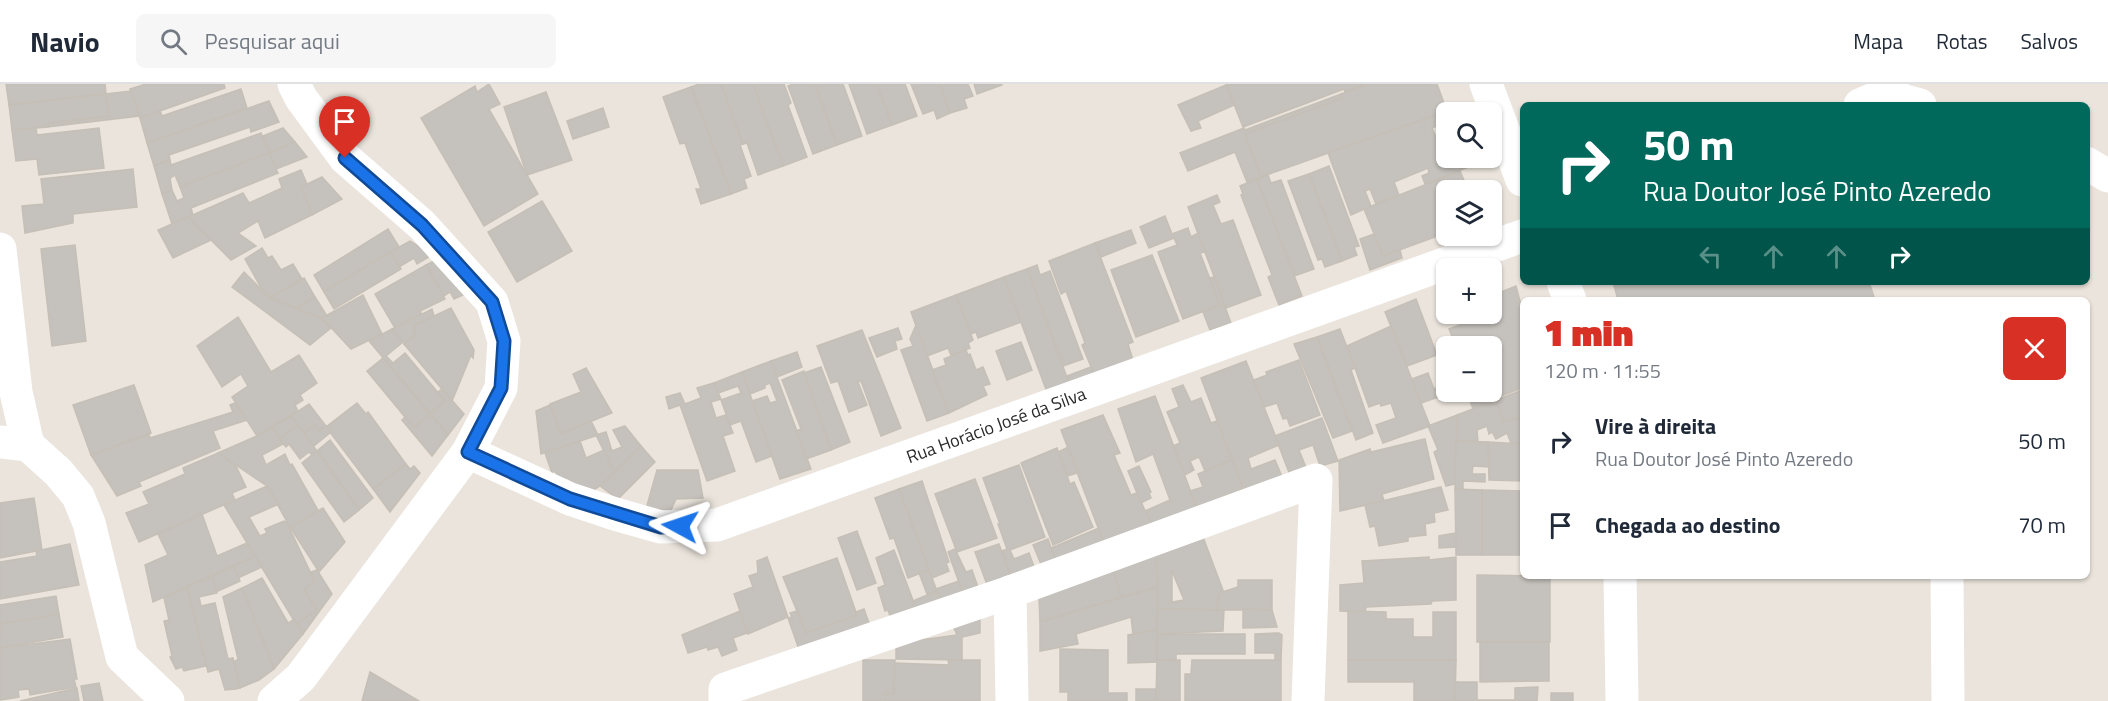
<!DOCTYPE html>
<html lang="pt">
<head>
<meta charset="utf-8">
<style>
	:root { --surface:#fff; --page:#f6f6f7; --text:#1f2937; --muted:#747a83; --line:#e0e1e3; --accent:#d93025 }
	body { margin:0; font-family:"Titillium Web",sans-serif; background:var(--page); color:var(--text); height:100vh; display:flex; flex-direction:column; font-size:22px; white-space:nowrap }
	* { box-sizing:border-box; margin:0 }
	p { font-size:20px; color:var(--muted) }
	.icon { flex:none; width:33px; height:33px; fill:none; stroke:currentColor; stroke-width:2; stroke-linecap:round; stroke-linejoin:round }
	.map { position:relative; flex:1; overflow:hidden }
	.sheet { position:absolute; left:1520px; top:213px; width:570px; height:282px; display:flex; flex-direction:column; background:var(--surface); border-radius:9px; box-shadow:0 2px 4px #0004 }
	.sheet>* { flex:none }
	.hud { position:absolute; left:1520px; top:18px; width:570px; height:183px; border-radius:9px; box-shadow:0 2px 4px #0004; background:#00695c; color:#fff; overflow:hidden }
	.buttons { position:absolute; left:1436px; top:18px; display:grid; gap:12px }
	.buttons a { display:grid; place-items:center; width:66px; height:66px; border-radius:9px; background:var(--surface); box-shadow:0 2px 4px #0004; font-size:30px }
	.pin { position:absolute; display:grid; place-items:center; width:51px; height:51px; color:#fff; margin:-62px -26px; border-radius:50% 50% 50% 0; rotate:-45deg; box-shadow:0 0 6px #0007 }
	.pin .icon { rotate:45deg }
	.me { position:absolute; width:66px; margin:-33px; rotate:275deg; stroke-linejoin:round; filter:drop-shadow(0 0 4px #0008) }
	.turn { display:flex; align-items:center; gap:21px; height:126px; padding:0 24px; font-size:27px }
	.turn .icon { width:78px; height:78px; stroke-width:2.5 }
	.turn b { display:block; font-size:42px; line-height:51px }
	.lanes { display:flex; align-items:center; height:57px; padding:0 24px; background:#0003; justify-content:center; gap:30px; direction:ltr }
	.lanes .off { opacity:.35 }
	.round { display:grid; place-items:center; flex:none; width:63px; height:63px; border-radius:9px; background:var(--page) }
	.headline { display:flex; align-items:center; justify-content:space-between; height:102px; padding:0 24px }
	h1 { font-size:36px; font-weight:800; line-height:45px; color:var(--accent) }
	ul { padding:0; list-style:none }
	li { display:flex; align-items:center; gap:18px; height:84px; padding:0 24px }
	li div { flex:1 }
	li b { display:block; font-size:22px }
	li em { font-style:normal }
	header { display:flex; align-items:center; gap:36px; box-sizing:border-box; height:84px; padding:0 30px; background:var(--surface); border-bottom:2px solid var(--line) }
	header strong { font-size:28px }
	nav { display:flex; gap:33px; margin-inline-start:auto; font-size:21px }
	.search { width:420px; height:54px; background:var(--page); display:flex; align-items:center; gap:15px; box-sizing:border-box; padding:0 21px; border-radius:9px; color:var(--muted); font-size:22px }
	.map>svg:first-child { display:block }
	.building { fill:#c5c1bc; stroke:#c5bfb6; stroke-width:1.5; fill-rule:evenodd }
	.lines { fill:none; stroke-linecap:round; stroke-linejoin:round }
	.street { stroke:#fff; stroke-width:33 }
	.secondary { stroke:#fff; stroke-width:33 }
	.route-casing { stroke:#114b97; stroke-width:15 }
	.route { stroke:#1a73e8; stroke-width:10 }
	.labels { text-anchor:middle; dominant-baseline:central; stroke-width:4.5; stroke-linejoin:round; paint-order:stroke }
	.street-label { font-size:18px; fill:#292929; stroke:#fff }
</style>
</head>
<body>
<header>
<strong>Navio</strong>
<div class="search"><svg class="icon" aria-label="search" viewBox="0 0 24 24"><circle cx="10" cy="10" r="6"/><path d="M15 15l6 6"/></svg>Pesquisar aqui</div>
<nav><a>Mapa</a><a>Rotas</a><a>Salvos</a></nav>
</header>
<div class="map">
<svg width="2108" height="617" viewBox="0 0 2108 617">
	<rect width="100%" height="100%" fill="#eae4dc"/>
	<g class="building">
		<path d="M6 0H105L106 10 9 21Z"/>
		<path d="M146 0H224L225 4 140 34 130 5Z"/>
		<path d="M489 0 500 20 489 25 538 110 484 142 421 34 475 2 477 8Z"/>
		<path d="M699 0H721L743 60 740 61 751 92 744 95 747 104 731 110 691 3Z"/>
		<path d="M721 0H753L783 82 758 91 747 59 743 60Z"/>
		<path d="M753 0H784L791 19 788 21 807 73 783 82Z"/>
		<path d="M793 0H815L837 61 813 70 788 2Z"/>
		<path d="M815 0H843L862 52 837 61Z"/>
		<path d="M849 0H877L892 41 867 50Z"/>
		<path d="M877 0H905L917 32 892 41Z"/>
		<path d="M911 0H940L950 29 937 35 934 26 923 30Z"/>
		<path d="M940 0H968L973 12 964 15 967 24 950 29Z"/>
		<path d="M974 0H1002V1L977 10Z"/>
		<path d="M1226 0H1367L1345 8 1344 5 1243 43Z"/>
		<path d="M1367 0H1437L1447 27 1261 93 1245 50 1342 14 1341 10Z"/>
		<path d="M1226 1 1234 21 1198 37 1201 44 1191 47 1178 21Z"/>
		<path d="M691 3 731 110 701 120 696 105H701L685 59 680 60 663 13Z"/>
		<path d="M241 5 247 24 147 59 140 34 160 27 162 32Z"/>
		<path d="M131 7 139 32 48 43V39L109 32 106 10Z"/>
		<path d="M546 8 572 76 527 91 504 23Z"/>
		<path d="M106 10 109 32 48 39V43L12 46 9 21Z"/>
		<path d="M1341 10 1342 14 1245 50 1261 93 1247 98 1235 68 1188 87 1180 69 1244 44 1245 46Z"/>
		<path d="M269 17 279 38 251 48 250 43 169 71 170 76 154 82 147 59Z"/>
		<path d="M603 24 609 43 573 55 567 37Z"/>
		<path d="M1447 27 1446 38 1432 44 1440 62 1446 59V74H1464L1468 83 1425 100 1422 92 1429 89 1428 84 1394 98 1399 111 1376 120 1370 105 1365 107 1371 122 1351 131 1328 69Z"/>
		<path d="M36 44 37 51 99 44 104 84 39 91 37 75 16 77 12 46Z"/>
		<path d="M283 44 295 58 269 69 263 52Z"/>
		<path d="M261 49 269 69 180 103 175 91 170 94 172 106 162 110 154 82 170 76 171 81Z"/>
		<path d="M295 58 307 73 276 85 269 69Z"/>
		<path d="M269 69 278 89 191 124 193 131 172 140 162 110 172 106 177 117 184 114 180 103Z"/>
		<path d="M1329 82 1359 162 1354 163 1357 171 1342 177 1309 90Z"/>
		<path d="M133 85 137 123 73 130V139L25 149 22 122 44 120 41 95Z"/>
		<path d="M301 86 307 100 301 103 312 131 265 154 258 137 238 149 256 162 231 176 188 133 243 109 249 119 282 104 279 95Z"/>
		<path d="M1460 87 1467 103 1474 100 1477 106H1446V149L1383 172 1364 125Z"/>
		<path d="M1309 90 1342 177 1325 183 1322 175 1318 176 1288 97Z"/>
		<path d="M1268 91 1271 99 1281 96 1314 185 1294 192 1257 95Z"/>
		<path d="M322 93 342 115 312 131 301 103Z"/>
		<path d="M1257 95 1302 212 1279 221 1268 193 1272 191 1241 111 1243 110 1240 102Z"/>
		<path d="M1217 111 1220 118 1213 121 1221 140 1233 136 1261 211 1226 224 1188 123Z"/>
		<path d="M542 117 572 167 517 198 488 148Z"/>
		<path d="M1165 132 1172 150 1188 144 1191 153 1198 149 1205 168 1200 169 1220 221 1183 235 1158 168 1177 161 1174 154 1149 164 1140 143Z"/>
		<path d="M188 133 211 156 173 174 158 146Z"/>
		<path d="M388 145 399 163 324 208 314 191Z"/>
		<path d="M1131 146 1136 159 1101 173 1095 159Z"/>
		<path d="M1374 150 1383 172 1400 166 1402 174 1370 186 1360 155Z"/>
		<path d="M410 157 432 171 417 180 414 174 399 183 390 168Z"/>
		<path d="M1095 159 1133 258 1128 260 1133 276 1094 290 1082 261 1085 259 1066 207 1061 210 1049 177Z"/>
		<path d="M75 161 86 257 52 262 41 165Z"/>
		<path d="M262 164 268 174 272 172 281 186 293 180 302 195 270 214 264 209 245 175Z"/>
		<path d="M390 168 401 185 334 225 324 208Z"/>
		<path d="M1152 171 1179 237 1136 253 1111 186Z"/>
		<path d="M436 176 463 211 454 215 450 208 444 212 426 181Z"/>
		<path d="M426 181 445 215 420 227 422 231 395 244 375 210Z"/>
		<path d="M1037 181 1040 191 1050 187 1083 275 1063 282 1027 185Z"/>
		<path d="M1027 185 1069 299 1047 308 1004 193Z"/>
		<path d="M244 188 270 214 322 234 331 244 310 261 232 203Z"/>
		<path d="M1004 193 1021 238 978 254 976 248 971 250 956 211Z"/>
		<path d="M1214 193 1231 239 1210 246 1203 228 1220 221 1210 194Z"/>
		<path d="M304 194 315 213 296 224 270 214Z"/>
		<path d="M1613 198H1869L1875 216H1618Z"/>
		<path d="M1516 202 1522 225V304L1490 316 1491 318 1473 325 1467 308H1491V262H1456L1449 245 1474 236 1471 230H1491V212Z"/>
		<path d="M363 211 382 250 351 265 322 234Z"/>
		<path d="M956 211 973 256 968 259 970 264 951 271 948 264 927 272 911 228Z"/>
		<path d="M315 213 327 232 322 234 296 224Z"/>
		<path d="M1416 215 1437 271 1407 282 1385 228Z"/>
		<path d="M451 224 474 266 473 274 471 271 452 317 404 260 415 251V241Z"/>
		<path d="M432 225 434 232 415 241V251L404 260 392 245Z"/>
		<path d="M238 233 271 288 299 271 317 299 300 311 303 316 295 321 298 327 257 352 232 313 248 302 241 290 222 303 197 262Z"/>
		<path d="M916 241 949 329 927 337 901 266 913 262 910 255Z"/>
		<path d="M1391 242 1430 342 1383 359 1376 341 1396 334 1391 319 1381 322 1380 319 1369 323 1347 262Z"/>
		<path d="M898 244 902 255 895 257 897 265 877 273 869 254Z"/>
		<path d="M392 245 403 258 386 272 393 279 405 269 445 317 430 330 369 257Z"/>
		<path d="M1340 245 1355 284 1351 286 1373 349 1356 356 1317 253Z"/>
		<path d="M862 246 901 344 881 352 861 297 858 298 867 321 849 328 838 297 831 299 817 262Z"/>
		<path d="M1317 253 1352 347 1333 354 1294 260Z"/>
		<path d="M1021 258 1032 286 1007 296 996 267Z"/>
		<path d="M966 266 968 271 970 270 976 286 983 283 990 300 983 302 987 311 949 329 932 286 946 281 944 275Z"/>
		<path d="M797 268 802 283 777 293 771 277Z"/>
		<path d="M383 274 430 330 414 344 367 287Z"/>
		<path d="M1299 276 1320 331 1290 342 1287 334 1283 335 1277 319 1264 323 1254 296 1267 291 1266 288Z"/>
		<path d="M771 277 811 385 780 395 752 317 767 312 770 319 777 317 770 299 765 301V304L750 310 742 288Z"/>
		<path d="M1246 277 1279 361 1248 374 1251 385 1275 376 1283 395 1244 408 1201 294Z"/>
		<path d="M821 283 850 358 831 366 804 289Z"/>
		<path d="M1091 283 1094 290 1069 299 1067 292Z"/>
		<path d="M586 284 612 329 560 350 550 320 581 308 573 290Z"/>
		<path d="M804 287 831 366 806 375 796 347 801 345 782 296Z"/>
		<path d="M742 288 772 372 756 378 741 337 730 341 721 316 741 309 738 302 718 309 714 299Z"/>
		<path d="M1428 289 1434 305 1441 302 1444 311 1421 319 1412 295Z"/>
		<path d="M714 299 721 315 711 318 716 334 726 331 733 349 723 352 735 387 707 397 680 321 669 325 666 313 680 309 685 320 701 314 697 304Z"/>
		<path d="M134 301 151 349 91 371 73 321Z"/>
		<path d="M1183 301 1191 318 1201 314 1211 339 1217 337 1232 376 1205 387 1199 373 1190 377 1194 386 1185 391 1173 362 1180 359 1167 328 1179 323 1172 305Z"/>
		<path d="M442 305 464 330 448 351 430 330 445 317 438 308Z"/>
		<path d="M1522 306V333L1504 338 1496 316Z"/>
		<path d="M1155 312 1198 427 1153 444 1145 427 1170 416 1153 370 1136 378 1118 325Z"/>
		<path d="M1496 316 1504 338 1522 333V360L1511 359 1507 349 1496 355 1492 348 1489 350 1487 342 1477 346 1478 358 1456 357 1457 331Z"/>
		<path d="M235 319 247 336 213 347 220 364 139 398 141 402 117 412 91 371 149 350 150 354 233 328 230 321Z"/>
		<path d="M357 319 366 330 368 328 406 380 373 405 326 343Z"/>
		<path d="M309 320 326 342 319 347 315 341 304 350 291 332Z"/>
		<path d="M550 321 560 350 591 337 598 351 541 370 536 327Z"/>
		<path d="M430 330 448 351 432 372 402 336 405 333 414 344Z"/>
		<path d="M1103 331 1120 369 1114 371 1131 411 1137 409 1153 444 1105 462 1061 346Z"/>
		<path d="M1457 331 1455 400 1446 402 1434 368 1438 366 1428 342Z"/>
		<path d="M291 332 298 341 279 355 272 343Z"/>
		<path d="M1322 334 1338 377 1320 382 1313 361 1299 366 1307 386 1290 391 1275 352Z"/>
		<path d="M298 341 317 367 312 371 309 368 300 375 289 360 286 363 279 355Z"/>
		<path d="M315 341 319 347 326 342 331 348 314 362 304 350Z"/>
		<path d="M625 342 641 362 614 388 596 351 606 348 612 367 622 363 613 346Z"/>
		<path d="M272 343 283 360 262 371 266 381 285 370 290 381 292 380 319 428 290 443 267 402 218 369 257 352Z"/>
		<path d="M1425 355 1434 395 1382 410 1384 417 1340 427 1339 376 1370 365 1371 368Z"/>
		<path d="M330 356 373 414 359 426 317 367Z"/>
		<path d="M580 357 586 374 604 366 614 388 600 402 581 414 568 394 562 399 555 387 552 389 545 369Z"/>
		<path d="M1456 357 1488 358 1489 383 1473 382 1472 390H1485V398L1463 397V405H1455Z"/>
		<path d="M1488 358 1522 360V397L1489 396Z"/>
		<path d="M641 362 655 378 618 415 600 402Z"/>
		<path d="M1068 363 1077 389 1067 392 1058 368Z"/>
		<path d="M1057 364 1070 400 1074 398 1093 443 1053 461 1021 379Z"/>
		<path d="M317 367 359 426 344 438 302 379Z"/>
		<path d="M218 369 236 382 246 403 232 409 235 416 139 458 126 429 149 420 143 408 185 390 183 384Z"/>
		<path d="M1232 376 1243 405 1211 417 1198 427 1190 407 1203 403 1198 390Z"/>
		<path d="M406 380 410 385 414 382 420 389 390 428 373 405Z"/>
		<path d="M1019 381 1045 453 1010 466 1014 475 1029 469 1036 488 1012 497 1002 467 1007 465 998 440H1000L983 394Z"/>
		<path d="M1139 382 1151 408 1149 409 1151 414 1141 419 1128 387Z"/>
		<path d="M657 386H698L703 414 676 415 671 426 646 425Z"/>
		<path d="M975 395 997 454 957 468 935 410Z"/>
		<path d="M922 397 949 478 946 479 949 487 932 494 899 405Z"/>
		<path d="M267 402 279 420 249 433 260 452 267 449 265 445 284 437 287 439 315 498 304 505 317 526 296 540 224 421Z"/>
		<path d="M1441 403 1448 426 1434 429 1435 438 1425 440 1426 451 1408 453V457L1379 462 1375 442 1370 443 1365 421Z"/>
		<path d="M899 405 929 486 908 494 894 454 890 455 875 414Z"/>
		<path d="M1455 405 1482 406V471H1456Z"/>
		<path d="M1482 406 1522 407V471H1482Z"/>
		<path d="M34 414 42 466 0 474V419Z"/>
		<path d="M323 424 345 458 319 488 290 443Z"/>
		<path d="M202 430 217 472 247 459 255 472 153 518 145 481 168 471 158 450Z"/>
		<path d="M1099 444 1105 462 1057 480 1051 464Z"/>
		<path d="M857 447 876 499 857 506 838 454Z"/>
		<path d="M1456 449V463L1439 464V452Z"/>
		<path d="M1203 453 1224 509H1219L1217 526 1157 525 1156 464ZM1172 487 1184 516 1172 518Z"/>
		<path d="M1048 455 1057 480 1043 485 1033 461Z"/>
		<path d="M70 460 79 501 0 515V478L37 472 36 467Z"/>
		<path d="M999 460 1012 497 989 506 975 468Z"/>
		<path d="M1156 464 1157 503 1121 513 1112 481Z"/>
		<path d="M955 465 966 488 972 486 980 509 965 515 948 468Z"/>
		<path d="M894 466 919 532 891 535 888 526 885 527 878 504 885 501 876 474Z"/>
		<path d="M255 472 262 483 238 494 234 482Z"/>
		<path d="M767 473 788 533 748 550 734 510 753 503 749 492 758 489 757 477Z"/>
		<path d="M1429 473V476L1456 473V516L1432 517 1431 520 1366 523 1365 528 1340 527V501L1364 499 1362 477Z"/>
		<path d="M837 474 857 531 806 549 783 493Z"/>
		<path d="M1112 481 1121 513 1040 538 1039 513Z"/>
		<path d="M234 482 240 497 216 508 213 492Z"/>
		<path d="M317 486 332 510 303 550 296 540 317 526 304 505 315 498 311 488Z"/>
		<path d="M929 486 937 507 927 510 919 489Z"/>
		<path d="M1477 491 1550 492V558H1477Z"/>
		<path d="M213 492 217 509 199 513 201 522 215 519 228 575 233 574 240 604 236 605 225 606 219 585 208 588 187 503Z"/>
		<path d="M262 494 288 539 294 535 303 550 274 585 242 504Z"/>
		<path d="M1238 496H1272V526H1217L1219 509 1238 503Z"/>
		<path d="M959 497 965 515 943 524 936 505Z"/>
		<path d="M187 503 206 582 184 587 182 583 176 585 170 573 172 572 164 537 169 536 164 514Z"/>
		<path d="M1157 503V546L1133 550 1131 533 1076 550 1078 560 1040 567V538Z"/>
		<path d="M242 504 274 585 259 596 240 604 234 578 238 575 223 513Z"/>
		<path d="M937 507 943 524 919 532 913 517Z"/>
		<path d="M56 512 59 530 0 540V521Z"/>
		<path d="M864 525 873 550 802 574 788 534 792 533 790 529 797 527 806 549 857 531 856 528Z"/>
		<path d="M1157 525 1224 526 1223 547 1157 550Z"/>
		<path d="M1243 525 1272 526 1277 543 1243 544Z"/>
		<path d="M740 527 747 549 733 554 737 566 722 572 718 563 708 566 707 563 688 569 682 551Z"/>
		<path d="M1348 527 1386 528V535H1413V553H1433V528H1456V576H1348Z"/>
		<path d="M59 530 63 553 0 564V540Z"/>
		<path d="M980 534V549L962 553V576L896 575V563L913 557 957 551 953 542Z"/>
		<path d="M1157 546V578L1128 579V551Z"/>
		<path d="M1279 549 1282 551 1281 576H1275V569H1255V550Z"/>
		<path d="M1157 550H1245V570H1176V576H1157Z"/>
		<path d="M70 555 77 595H74L76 603 30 611 29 605 18 606 19 613 0 616V564Z"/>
		<path d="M1480 558H1549V597L1480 598Z"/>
		<path d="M1060 565 1108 566V609H1127V617H1068V608H1060Z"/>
		<path d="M863 576H895L894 610 885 609 886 617H863Z"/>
		<path d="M948 576H980V617H886L885 609 894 610 895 579 949 581Z"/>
		<path d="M1157 576H1180V617H1156Z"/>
		<path d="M1192 576H1281V617H1185V590H1191Z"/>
		<path d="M1348 576H1456L1455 617H1414V598H1348Z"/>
		<path d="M370 588 419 617H362Z"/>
		<path d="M1455 598H1477V616H1515V604L1538 603 1537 617H1455Z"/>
		<path d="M99 599 103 617H84L81 602Z"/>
		<path d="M77 604 79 617H20Z"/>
		<rect x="1136" y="605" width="20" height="12"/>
		<rect x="1551" y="609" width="22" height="8"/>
	</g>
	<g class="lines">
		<g class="street">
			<path d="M1883 11 1920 21"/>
			<path d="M1860 21 1883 11 1892 0"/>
			<path d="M2086 79 2108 92"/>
			<path d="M0 165 16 308 28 361"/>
			<path d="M0 358 28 361 58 388 78 412 89 439 122 573 168 617"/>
			<path d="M468 368 570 415 615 430 661 443 717 441 1522 152"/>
			<path d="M1947 492 1948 617"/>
			<path d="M1010 508 1012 617"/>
			<path d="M274 617 301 593 468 368 501 304 504 257 492 218 422 141 345 74 301 14 294 0"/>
			<path d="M725 617V605L1010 508 1316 396 1308 617"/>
		</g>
		<g class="secondary">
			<path d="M1486 0 1522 96"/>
			<path d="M1563 198 1570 216"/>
			<path d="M1620 492 1622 617"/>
		</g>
	</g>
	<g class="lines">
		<g class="route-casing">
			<path id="route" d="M345 74 422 141 492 218 504 257 501 304 468 368 570 415 661 443 680 442"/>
		</g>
		<use href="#route" class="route"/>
	</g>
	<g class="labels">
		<g class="street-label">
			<text transform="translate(996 341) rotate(-20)">Rua Horácio José da Silva</text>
		</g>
	</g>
</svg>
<div class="buttons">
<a><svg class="icon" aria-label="search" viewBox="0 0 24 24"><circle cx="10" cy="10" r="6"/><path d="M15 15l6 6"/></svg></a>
<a><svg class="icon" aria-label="layers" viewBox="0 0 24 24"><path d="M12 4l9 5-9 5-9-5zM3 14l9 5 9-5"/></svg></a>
<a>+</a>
<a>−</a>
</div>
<div class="pin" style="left:345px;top:74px;background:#d93025"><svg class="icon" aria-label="arrive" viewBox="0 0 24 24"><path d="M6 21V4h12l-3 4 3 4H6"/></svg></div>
<svg class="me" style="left:680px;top:442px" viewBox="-20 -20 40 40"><path d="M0-17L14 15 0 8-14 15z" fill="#1a73e8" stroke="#fff" stroke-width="4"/></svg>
<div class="hud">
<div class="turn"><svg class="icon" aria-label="right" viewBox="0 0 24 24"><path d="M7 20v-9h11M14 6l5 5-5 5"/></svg><div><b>50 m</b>Rua Doutor José Pinto Azeredo</div></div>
<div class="lanes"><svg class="icon off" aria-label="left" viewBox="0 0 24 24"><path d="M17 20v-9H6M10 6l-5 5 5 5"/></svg><svg class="icon off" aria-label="ahead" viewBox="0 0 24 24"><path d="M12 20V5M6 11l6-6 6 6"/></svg><svg class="icon off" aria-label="ahead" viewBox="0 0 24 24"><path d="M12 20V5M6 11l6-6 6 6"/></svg><svg class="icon" aria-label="right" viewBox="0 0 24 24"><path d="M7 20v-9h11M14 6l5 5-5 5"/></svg></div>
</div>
<section class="sheet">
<div class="headline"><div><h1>1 min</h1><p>120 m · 11:55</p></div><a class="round" style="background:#d93025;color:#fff"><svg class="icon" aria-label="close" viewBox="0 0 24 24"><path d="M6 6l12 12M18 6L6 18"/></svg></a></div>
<ul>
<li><svg class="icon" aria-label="right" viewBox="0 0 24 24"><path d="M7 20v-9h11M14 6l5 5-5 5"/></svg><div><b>Vire à direita</b><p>Rua Doutor José Pinto Azeredo</p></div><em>50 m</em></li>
<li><svg class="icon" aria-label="arrive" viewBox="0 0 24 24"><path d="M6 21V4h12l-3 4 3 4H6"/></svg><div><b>Chegada ao destino</b></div><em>70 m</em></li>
</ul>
</section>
</div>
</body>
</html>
